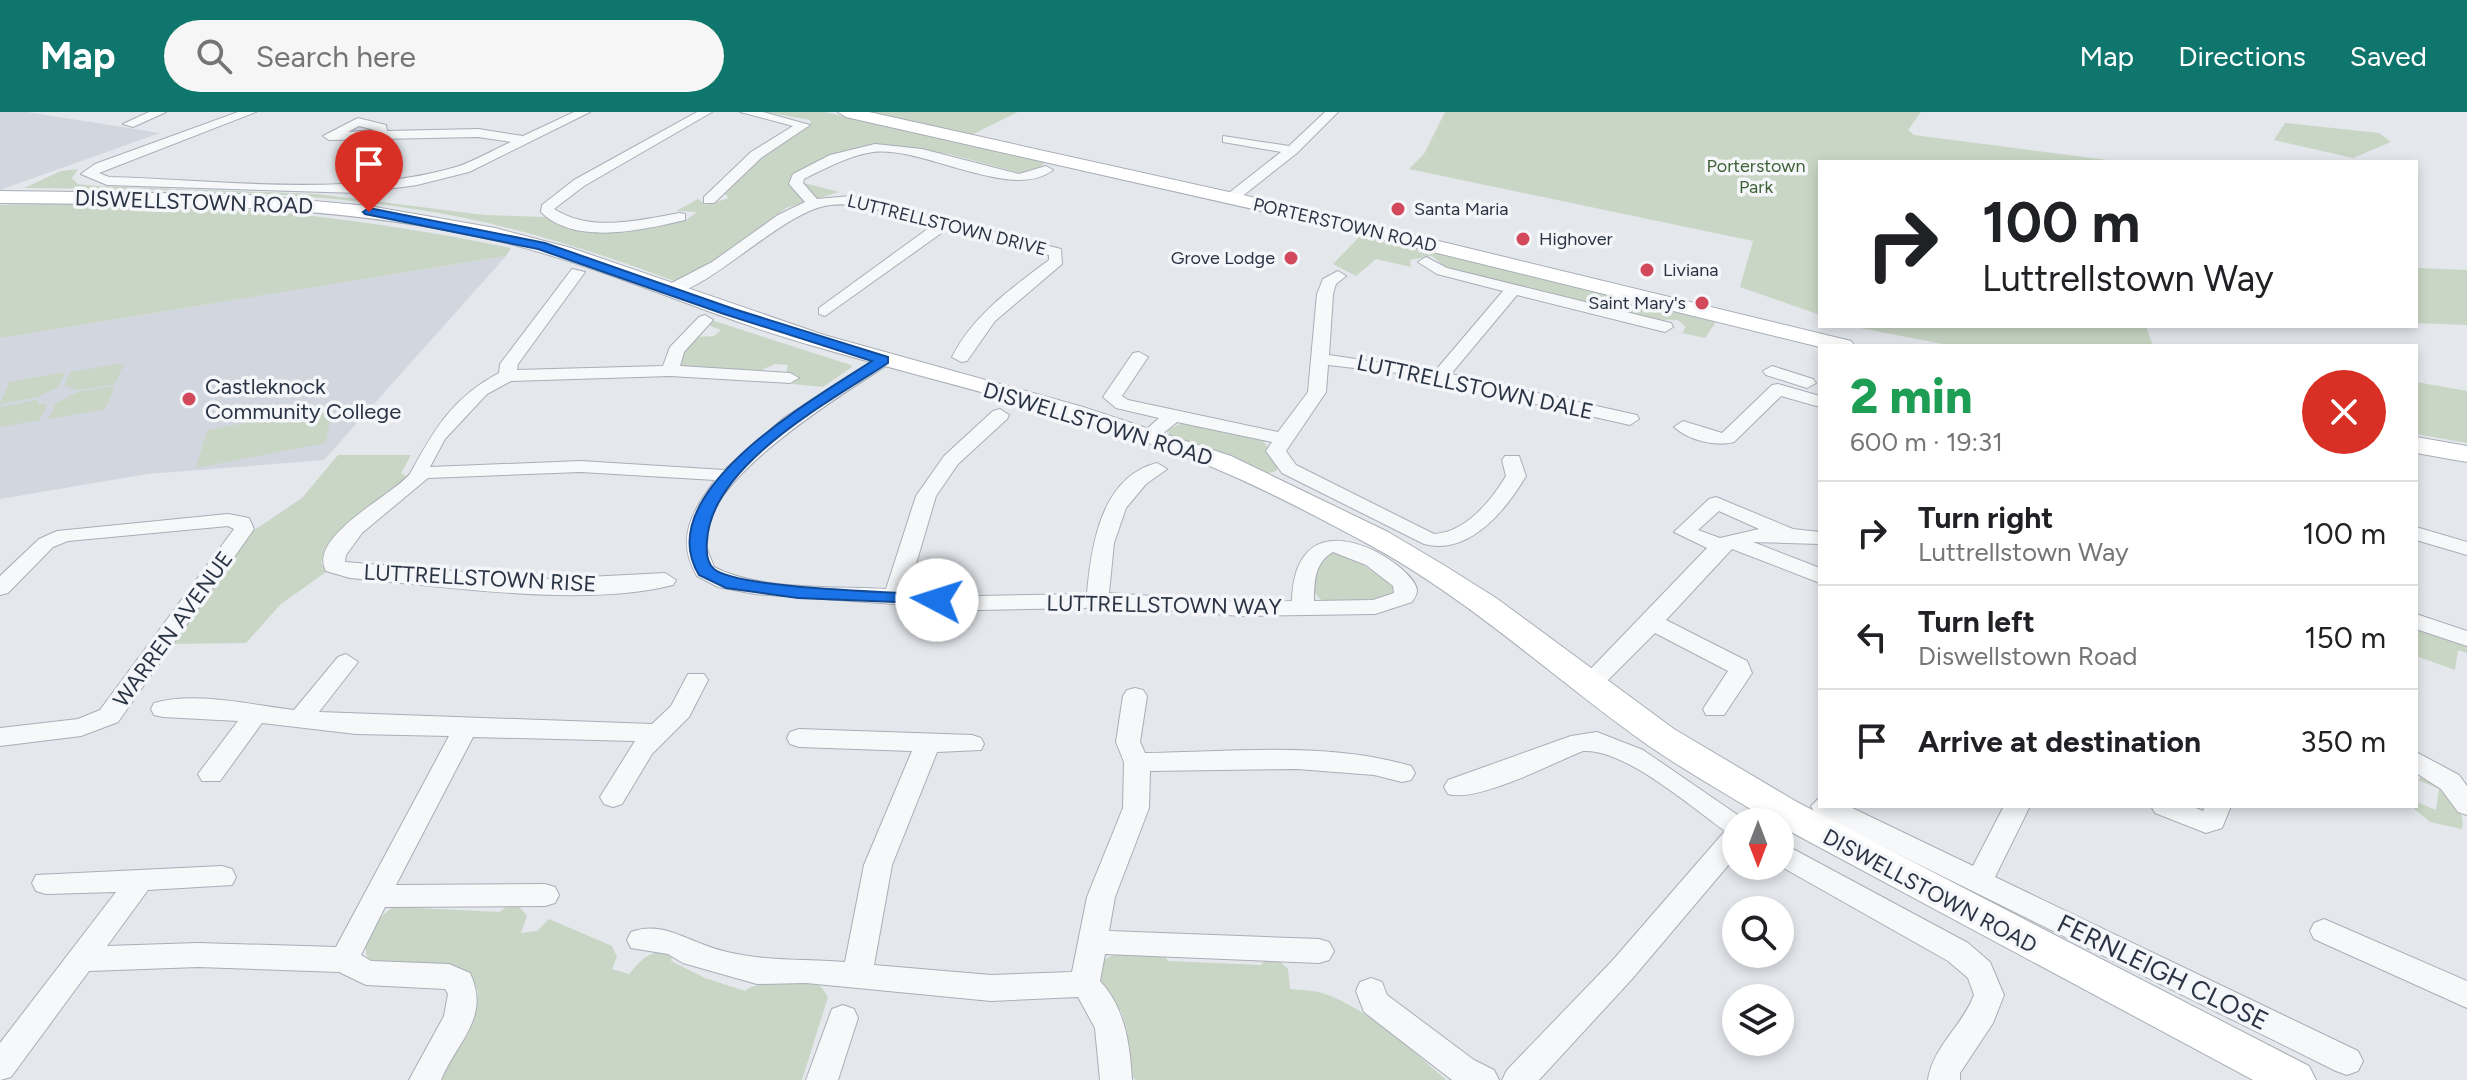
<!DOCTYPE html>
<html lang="en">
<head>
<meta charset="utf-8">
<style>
	:root { --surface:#fff; --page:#f6f6f6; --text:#202124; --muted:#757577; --line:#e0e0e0; --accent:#0f766e }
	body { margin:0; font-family:Figtree,sans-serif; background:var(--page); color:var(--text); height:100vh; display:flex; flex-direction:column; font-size:30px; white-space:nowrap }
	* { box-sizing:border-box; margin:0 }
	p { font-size:26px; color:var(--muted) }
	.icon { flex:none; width:44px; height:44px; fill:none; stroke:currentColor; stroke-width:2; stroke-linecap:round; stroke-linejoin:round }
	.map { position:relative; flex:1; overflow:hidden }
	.sheet { position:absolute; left:1818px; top:232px; width:600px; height:464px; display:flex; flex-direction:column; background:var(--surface); border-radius:0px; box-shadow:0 4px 12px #0003 }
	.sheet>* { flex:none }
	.banner { position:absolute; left:1818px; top:48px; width:600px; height:168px; border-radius:0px; box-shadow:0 4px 12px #0003; background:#fff; color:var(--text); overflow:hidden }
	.needle { width:52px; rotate:180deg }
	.controls { position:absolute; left:1722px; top:696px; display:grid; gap:16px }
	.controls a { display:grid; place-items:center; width:72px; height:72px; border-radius:50%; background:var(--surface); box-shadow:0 4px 12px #0003; font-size:40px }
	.pin { position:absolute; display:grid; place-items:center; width:68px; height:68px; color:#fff; margin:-82px -34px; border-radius:50% 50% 50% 0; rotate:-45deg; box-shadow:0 0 8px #0007 }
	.pin .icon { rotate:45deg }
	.me { position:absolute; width:88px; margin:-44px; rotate:275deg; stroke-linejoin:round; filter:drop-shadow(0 0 6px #0008) }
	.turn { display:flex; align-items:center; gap:28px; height:168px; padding:0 32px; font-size:36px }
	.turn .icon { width:104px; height:104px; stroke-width:2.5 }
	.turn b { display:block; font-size:56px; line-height:68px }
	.round { display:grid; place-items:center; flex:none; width:84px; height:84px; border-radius:42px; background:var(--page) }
	.head { display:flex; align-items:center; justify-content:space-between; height:136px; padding:0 32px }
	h1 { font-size:48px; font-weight:800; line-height:60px; color:#1e9e55 }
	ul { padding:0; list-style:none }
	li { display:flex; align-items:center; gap:24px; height:104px; padding:0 32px; border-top:2px solid var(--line) }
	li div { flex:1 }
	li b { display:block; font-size:30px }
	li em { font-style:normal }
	header { display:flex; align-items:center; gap:48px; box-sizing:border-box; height:112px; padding:0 40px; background:var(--accent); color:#fff }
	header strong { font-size:38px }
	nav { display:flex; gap:44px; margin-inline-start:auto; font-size:28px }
	.search { width:560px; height:72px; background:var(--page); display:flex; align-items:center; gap:20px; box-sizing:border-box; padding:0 28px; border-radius:44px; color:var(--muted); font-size:30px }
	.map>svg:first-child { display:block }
	.built { fill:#d2d6de }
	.green { fill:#c9d6c5 }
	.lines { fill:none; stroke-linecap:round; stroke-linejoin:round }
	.street-casing { stroke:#a9aeb7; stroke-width:2 }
	.secondary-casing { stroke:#a9aeb7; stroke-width:2 }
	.street { fill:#f7f8fa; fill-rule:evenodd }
	.secondary { fill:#fff; fill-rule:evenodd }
	.route { fill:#1a73e8; stroke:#114b97; stroke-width:2 }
	.poi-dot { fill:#d1495b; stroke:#f4f6f9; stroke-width:3 }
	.labels { text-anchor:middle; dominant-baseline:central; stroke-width:7; stroke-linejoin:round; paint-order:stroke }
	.far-park-label { font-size:18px; fill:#3f6138; stroke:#f4f6f9 }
	.far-poi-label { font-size:18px; fill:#2b3445; stroke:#f4f6f9; text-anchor:start }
	.far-street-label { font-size:18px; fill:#2b3445; stroke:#f4f6f9 }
	.street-label { font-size:22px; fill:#2b3445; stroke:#f4f6f9 }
	.poi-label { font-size:22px; fill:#2b3445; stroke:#f4f6f9; text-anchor:start }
	.near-street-label { font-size:26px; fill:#2b3445; stroke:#f4f6f9 }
</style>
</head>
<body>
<header>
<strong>Map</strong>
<div class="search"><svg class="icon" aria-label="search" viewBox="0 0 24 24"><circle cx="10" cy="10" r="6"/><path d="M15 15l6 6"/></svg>Search here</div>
<nav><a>Map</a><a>Directions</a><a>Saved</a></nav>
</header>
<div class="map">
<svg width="2467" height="968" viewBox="0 0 2467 968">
	<rect width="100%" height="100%" fill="#e4e7ec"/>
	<g class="built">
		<path d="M0 0H27L160 21 0 78Z"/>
		<path d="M506 144 324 348 147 362 0 387V226Z"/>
	</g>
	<g class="green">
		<path d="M765 0H825L1046 49 1038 58 1024 62 949 42 873 33 830 45 792 68 839 80 786 96 721 147 674 169C605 143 537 121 465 106 320 77 171 78 24 76L61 59 78 57 72 66 78 72 95 74 318 82 484 103 545 105 578 116 685 109 697 100 676 99 698 87 706 93 729 86 723 80 771 36 811 13 810 8Z"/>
		<path d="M846 0H1018L965 26Z"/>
		<path d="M1445 0H1921L1908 18 1914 23 2122 50H1820V203L1740 175 1753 129 1409 57 1424 42Z"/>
		<path d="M2285 11 2379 21 2391 30 2353 46 2274 28Z"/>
		<path d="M130 91C259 95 385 110 511 136L506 144 0 226V93Z"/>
		<path d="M1364 120 1718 207 1705 226 1682 221 1686 215 1678 208 1650 207 1449 158 1432 144 1410 148 1411 155 1376 147 1356 164 1333 152Z"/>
		<path d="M2416 156 2467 158V213L2416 211Z"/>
		<path d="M711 208 851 253 852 255 823 275 792 272 797 263 786 260 788 253 775 252 759 259 682 254V239L696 225 714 224 721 218 710 214Z"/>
		<path d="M1850 214H2146L2153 234H1953Z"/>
		<path d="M124 251 115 272 79 278 64 274 71 260Z"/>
		<path d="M65 260 58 275 37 285 0 292 9 270Z"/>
		<path d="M2416 270 2467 279V331L2416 322Z"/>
		<path d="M115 274 105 297 49 307 56 291 78 280Z"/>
		<path d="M37 288 39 292H47L40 308 0 315V295Z"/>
		<path d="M332 295 326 331 196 356 207 318Z"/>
		<path d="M1182 311 1263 329 1280 352 1276 359 1267 362 1170 324 1168 318Z"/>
		<path d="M338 343H411L401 361 407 365C375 389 341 414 321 450L326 460 281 492 246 531 165 532 253 419 302 386Z"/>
		<path d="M1331 439 1346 442 1394 473 1397 476 1391 488 1322 489 1314 480C1316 462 1317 451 1331 439Z"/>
		<path d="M2416 515 2467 532V541L2458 538 2455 558 2416 544Z"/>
		<path d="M2423 664 2428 665C2443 679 2467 695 2462 717L2430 710 2414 697 2416 690 2436 698 2439 677 2418 668Z"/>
		<path d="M399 792 416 796 500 800 508 793H518L527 804 521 821 537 819 549 807 612 834 617 845 612 857 629 862C643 846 651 836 673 842L671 849 705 866 745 879C754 870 802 866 815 871 822 874 824 879 828 885L802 968H438C450 939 476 911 478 879L467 861 368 848C359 827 381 800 399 792Z"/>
		<path d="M1117 841 1164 843 1168 849 1261 853 1264 848 1277 847 1288 857 1290 877C1300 878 1312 878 1322 881 1364 894 1413 938 1446 968H1136L1128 961 1127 919 1122 901 1099 869 1103 848Z"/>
	</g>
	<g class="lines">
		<g class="street-casing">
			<g id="street">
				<path d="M149 0H166L133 15 123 12Z"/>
				<path d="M238 0H256L99 61 109 65C219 68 350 86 456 55 475 49 493 38 511 30L478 25 329 28 323 24 358 6 386 13 387 19 478 17 523 24 574 0H590L469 60 417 73 358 81 107 73 81 62 95 52ZM359 14 375 18 348 20Z"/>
				<path d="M697 0H712L584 74 554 97C592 121 639 108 680 101L685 102V108C643 118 575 134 541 100L542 93 574 68Z"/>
				<path d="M740 0H763L810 13 761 46 714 91H704V85L751 40 793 14Z"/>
				<path d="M1325 0H1338L1297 41 1235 90H1225V84L1281 40 1223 30V24L1289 34Z"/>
				<path d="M875 32 922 37 1019 62 1046 54 1053 58C1012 90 924 34 873 40 848 44 826 56 804 67L803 71 817 87 851 84 1061 137 1062 152 995 209 967 249 961 250 952 245C973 203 1013 175 1049 148V143L947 117 825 204 819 202V196L933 113C901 105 863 89 830 93 780 99 699 190 662 182V176L712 150 778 103 805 90 789 72 793 62 830 43Z"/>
				<path d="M1426 145 1447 156 1671 211 1673 215 1665 220 1517 183 1451 262 1637 303 1639 307 1630 313 1398 261 1328 253 1326 280 1286 339 1296 353 1434 422C1466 420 1491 389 1506 364L1502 348 1505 344H1519L1526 364C1506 398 1469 444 1424 432L1282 361 1266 339 1272 330 1177 310 1156 327H1142L1140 323 1159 306 1116 296 1103 285 1133 241 1139 240 1148 245 1122 284 1128 288 1278 320 1308 280 1317 182 1323 167 1338 159 1346 164 1336 172 1333 182 1329 243 1435 259 1503 179 1437 162 1418 150Z"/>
				<path d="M572 157 585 160 518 252 517 258 663 254 670 235 699 205 705 203 713 208 684 240 680 254 790 261 799 266 790 271 670 264 511 269 487 282 445 327 430 355 581 349 724 358 785 305 883 243 889 244V252C844 281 696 371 706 432 707 440 712 448 714 455 760 479 835 474 886 477L916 384 944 344 993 299 1000 297 1009 303 1007 307 958 352 936 384 908 479 978 484 1087 482C1091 434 1101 365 1157 351L1167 357 1146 372 1126 396 1114 431 1109 481 1241 490 1292 489C1295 376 1414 452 1417 478 1417 483 1414 487 1412 490L1375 502 1241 504 1124 495 978 498 755 482 718 475 697 464C675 427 692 400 715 368L581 360 428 366 362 421 346 443 345 450 549 467 665 461 676 468 673 473C583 496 443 474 350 466L326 459C306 423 401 379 411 360 434 318 452 286 499 261L500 252ZM1333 440 1366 453 1393 474 1394 481 1373 488 1314 489C1314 469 1315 450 1333 440Z"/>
				<path d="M1772 254 1813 267 1816 271 1807 276 1766 263 1763 259Z"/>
				<path d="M1778 272 1820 284V295L1781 284 1734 330C1715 335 1688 328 1674 315L1683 309 1722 321 1772 273Z"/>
				<path d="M1716 385 1793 417 1820 420V432L1753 430 1820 456V471L1732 437 1666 508 1747 549 1752 561 1724 603H1706L1703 597 1728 559 1655 521 1597 579H1581L1577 573 1581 567 1707 436 1674 420 1709 387ZM1719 399 1759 417 1720 426 1698 418Z"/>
				<path d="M228 402 249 406 254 417 118 610 81 624 0 634V616L78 607 100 598 234 417 228 414 68 429 53 435 8 481 0 483V464L39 427 57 419Z"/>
				<path d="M2416 415 2467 430V443L2416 428Z"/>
				<path d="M2416 502 2467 519V534L2416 517Z"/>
				<path d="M346 542 358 550 319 600 652 612 671 594 688 562H704L708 568 689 605 652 642 622 692 613 695 604 692 600 685 635 629 473 625 396 773 545 772 555 775 559 783 555 791 545 794 385 795 361 843 371 849 449 852 470 861C491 906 457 929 441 968H409L444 904 448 882 445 877 366 873 339 860 198 855 89 859 11 965 0 968V931L116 780 46 782 36 779 32 771 36 763 222 754 232 757 236 765 232 773 148 778 107 834 198 831 336 835 449 624 356 622 262 611 220 669H202L198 662 238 609 163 605 154 603 151 597 154 591C197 579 251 593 294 598L338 545Z"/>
				<path d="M1135 576 1143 578 1147 584 1140 630 1145 641C1232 640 1327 629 1411 654L1415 661 1411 668 1402 670 1374 663 1297 657 1150 659 1149 696 1115 785 1109 819 1319 827 1329 830 1334 839 1329 848 1319 851 1105 842 1100 869C1125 896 1130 932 1132 968H1100L1095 916 1078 885 991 889 806 871 757 872 683 851 668 842 631 836 627 828 631 820C658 810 678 823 702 832 749 851 797 846 845 850L864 753 912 639 799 635 790 632 787 626 790 620 799 617 972 623 981 626 984 632 981 638 937 640 892 753 874 853 991 863 1072 860 1087 785 1123 696 1124 650 1116 630 1123 584 1127 578Z"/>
				<path d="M1597 620 1643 638 1748 710H1736V744L1632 867 1539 968H1502L1507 958 1612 849 1725 719C1691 695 1624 636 1583 639 1553 651 1477 691 1448 682L1444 675 1448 668 1571 624Z"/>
				<path d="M2416 640 2459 663 2467 674V703L2458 700 2441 677 2416 661Z"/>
				<path d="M1820 685V694H1848L1973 754 2004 694H2030L1995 765 2358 939 2363 949 2358 959 2347 963 2336 959 1815 701 1811 694Z"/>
				<path d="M2151 694H2191L2203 699 2205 694H2231L2222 716 2206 721 2155 701Z"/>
				<path d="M1780 730 1968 831 1990 850 2004 883 1993 911 1960 961V968H1928C1932 936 1963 913 1974 883L1968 866 1948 849 1780 754Z"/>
				<path d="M2324 807 2467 869V896L2314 827 2310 819 2314 811Z"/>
				<path d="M1371 866 1382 870 1387 883 1474 948 1494 958 1499 968H1452L1364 900 1356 879 1360 870Z"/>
				<path d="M843 893 854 897 858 906 838 968H806L832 897Z"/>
			</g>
		</g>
		<g class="secondary-casing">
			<g id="secondary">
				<path d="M838 0H869L1319 100 1851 229 1855 234 1820 235 1319 112 846 5Z"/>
				<path d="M0 79 238 82 369 94 495 116 571 136 824 223 1083 295 1231 344 1388 420 1442 452 1496 486 1674 617 1797 690 2309 954 2316 968H2253L1780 714V710H1771C1731 684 1688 661 1649 634 1554 567 1470 487 1368 432 1318 405 1265 377 1212 355 1085 303 948 273 817 235 709 205 607 155 498 129 334 90 166 93 0 91Z"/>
				<path d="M2416 325 2467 334V350L2416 341Z"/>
			</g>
		</g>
		<use href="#street" class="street"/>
		<use href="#secondary" class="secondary"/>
	</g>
	<path class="route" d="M369 96 545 131 734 197 888 245V251C831 289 711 352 707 429 706 439 706 450 714 457 738 477 898 480 937 483L943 484V492L798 486 726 476 699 463C648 380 817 285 872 249L724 202 538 137 365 102 363 100Z"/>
	<g class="poi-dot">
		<circle cx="1398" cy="97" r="8"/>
		<circle cx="1523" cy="127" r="8"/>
		<circle cx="1291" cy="146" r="8"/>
		<circle cx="1647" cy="158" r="8"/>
		<circle cx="1702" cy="191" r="8"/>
		<circle cx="189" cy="287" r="8"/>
	</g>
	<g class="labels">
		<g class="far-park-label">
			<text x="1756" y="54">Porterstown<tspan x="1756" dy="21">Park</tspan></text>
		</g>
		<g class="far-poi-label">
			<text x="1414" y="97">Santa Maria</text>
			<text x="1539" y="127">Highover</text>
			<text x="1275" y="146" text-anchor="end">Grove Lodge</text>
			<text x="1663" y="158">Liviana</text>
			<text x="1686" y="191" text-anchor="end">Saint Mary's</text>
		</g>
		<g class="far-street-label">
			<text transform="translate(947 113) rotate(14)">LUTTRELLSTOWN DRIVE</text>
			<text transform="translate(1345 113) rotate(13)">PORTERSTOWN ROAD</text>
		</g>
		<g class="street-label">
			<text transform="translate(194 90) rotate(2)">DISWELLSTOWN ROAD</text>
			<text transform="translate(1475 275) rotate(12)">LUTTRELLSTOWN DALE</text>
			<text transform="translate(1098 312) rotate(17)">DISWELLSTOWN ROAD</text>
			<text transform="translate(480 466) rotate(3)">LUTTRELLSTOWN RISE</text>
			<text transform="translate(1164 493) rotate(1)">LUTTRELLSTOWN WAY</text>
			<text transform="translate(173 517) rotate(-54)">WARREN AVENUE</text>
			<text transform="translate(1930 779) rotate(28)">DISWELLSTOWN ROAD</text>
		</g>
		<g class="poi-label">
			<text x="205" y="274">Castleknock<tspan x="205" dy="25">Community College</tspan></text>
		</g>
		<g class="near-street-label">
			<text transform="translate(2163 860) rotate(26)">FERNLEIGH CLOSE</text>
		</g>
	</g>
</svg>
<div class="controls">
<a><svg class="needle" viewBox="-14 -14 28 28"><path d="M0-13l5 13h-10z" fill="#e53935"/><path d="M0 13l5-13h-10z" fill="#757577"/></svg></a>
<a><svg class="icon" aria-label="search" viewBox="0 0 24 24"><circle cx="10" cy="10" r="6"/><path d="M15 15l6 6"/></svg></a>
<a><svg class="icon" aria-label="layers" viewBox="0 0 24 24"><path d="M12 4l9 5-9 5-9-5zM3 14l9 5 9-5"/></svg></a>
</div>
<div class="pin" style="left:369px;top:100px;background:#d93025"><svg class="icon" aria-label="arrive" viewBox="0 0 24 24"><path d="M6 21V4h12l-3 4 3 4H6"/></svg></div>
<svg class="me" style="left:937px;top:488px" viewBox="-20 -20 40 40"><circle r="19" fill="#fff"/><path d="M0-13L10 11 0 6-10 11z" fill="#1a73e8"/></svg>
<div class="banner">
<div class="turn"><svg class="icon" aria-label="right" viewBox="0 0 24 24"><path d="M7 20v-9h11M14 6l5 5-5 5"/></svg><div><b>100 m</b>Luttrellstown Way</div></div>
</div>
<section class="sheet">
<div class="head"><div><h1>2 min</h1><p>600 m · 19:31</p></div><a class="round" style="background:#d93025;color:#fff"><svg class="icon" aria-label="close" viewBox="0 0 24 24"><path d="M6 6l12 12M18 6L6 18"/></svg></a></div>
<ul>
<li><svg class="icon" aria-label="right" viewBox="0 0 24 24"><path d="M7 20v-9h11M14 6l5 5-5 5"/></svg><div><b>Turn right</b><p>Luttrellstown Way</p></div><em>100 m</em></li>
<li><svg class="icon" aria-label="left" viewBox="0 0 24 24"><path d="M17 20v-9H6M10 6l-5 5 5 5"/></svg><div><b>Turn left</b><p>Diswellstown Road</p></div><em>150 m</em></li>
<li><svg class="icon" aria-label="arrive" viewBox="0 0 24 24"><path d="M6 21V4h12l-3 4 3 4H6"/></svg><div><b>Arrive at destination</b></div><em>350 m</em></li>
</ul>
</section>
</div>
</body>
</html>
